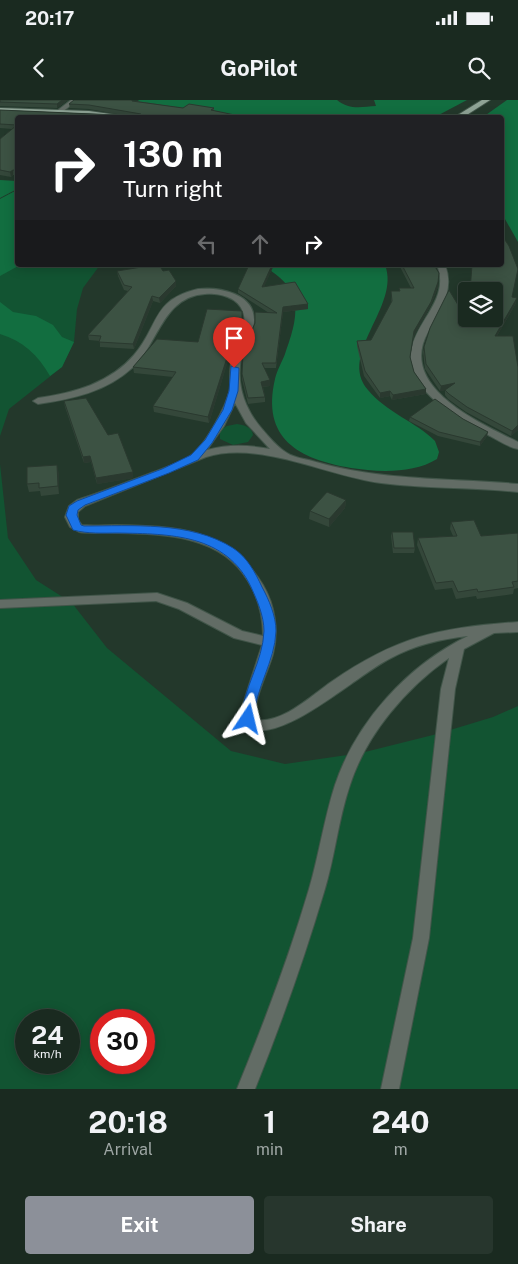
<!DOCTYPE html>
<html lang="en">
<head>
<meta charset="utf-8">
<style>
	:root { --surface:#1a2a20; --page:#27362d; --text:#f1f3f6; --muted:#9fa7a5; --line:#38463e; --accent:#8c9099 }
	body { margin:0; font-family:"Public Sans",sans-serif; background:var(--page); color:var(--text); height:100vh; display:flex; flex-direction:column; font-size:19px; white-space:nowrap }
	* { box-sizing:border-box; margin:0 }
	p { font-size:16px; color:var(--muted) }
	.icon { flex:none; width:28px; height:28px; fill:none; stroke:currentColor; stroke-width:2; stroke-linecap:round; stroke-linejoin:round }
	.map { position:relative; height:989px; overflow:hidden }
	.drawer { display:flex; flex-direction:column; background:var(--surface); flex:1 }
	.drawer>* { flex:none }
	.hud { position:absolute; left:15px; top:15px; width:489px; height:152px; border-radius:5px; box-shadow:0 2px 12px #0003,0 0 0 1px var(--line); background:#202124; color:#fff; overflow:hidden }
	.controls { position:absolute; left:458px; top:182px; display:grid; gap:10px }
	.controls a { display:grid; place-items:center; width:45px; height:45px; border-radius:5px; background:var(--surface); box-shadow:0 2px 12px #0003,0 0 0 1px var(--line); font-size:25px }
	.speed { position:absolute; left:15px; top:909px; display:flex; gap:10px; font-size:25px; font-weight:700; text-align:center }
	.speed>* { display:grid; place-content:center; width:65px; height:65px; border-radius:50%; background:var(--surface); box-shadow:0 2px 12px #0003,0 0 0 1px var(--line); line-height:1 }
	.speed small { font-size:12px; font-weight:400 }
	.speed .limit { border:8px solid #d22; background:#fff; color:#111 }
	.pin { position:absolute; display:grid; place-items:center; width:42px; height:42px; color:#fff; margin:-51px -21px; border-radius:50% 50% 50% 0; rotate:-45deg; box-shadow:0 0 5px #0007 }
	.pin .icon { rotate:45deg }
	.me { position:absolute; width:55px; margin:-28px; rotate:10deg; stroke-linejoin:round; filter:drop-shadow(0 0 4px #0008) }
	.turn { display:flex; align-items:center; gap:18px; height:105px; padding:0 25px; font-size:22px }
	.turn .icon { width:65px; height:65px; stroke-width:2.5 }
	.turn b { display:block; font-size:35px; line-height:42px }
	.lanes { display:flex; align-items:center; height:48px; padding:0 25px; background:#0003; justify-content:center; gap:25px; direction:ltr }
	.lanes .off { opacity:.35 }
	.eta { display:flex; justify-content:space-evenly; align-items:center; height:85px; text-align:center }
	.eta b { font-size:30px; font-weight:700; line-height:35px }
	.cta { display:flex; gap:10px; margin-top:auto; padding:10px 25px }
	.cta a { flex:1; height:58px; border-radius:5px; background:var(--accent); color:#fff; font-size:20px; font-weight:700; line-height:58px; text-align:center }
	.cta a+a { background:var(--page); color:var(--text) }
	.status { display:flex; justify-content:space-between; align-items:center; height:35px; padding:0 25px; background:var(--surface); direction:ltr }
	.status svg { height:14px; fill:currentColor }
	header { display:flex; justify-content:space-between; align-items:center; height:65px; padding:0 25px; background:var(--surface); font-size:22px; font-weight:700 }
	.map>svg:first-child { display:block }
	.green { fill:#125432; fill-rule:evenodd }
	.forest { fill:#126e40 }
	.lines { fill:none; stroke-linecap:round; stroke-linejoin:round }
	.minor-casing { stroke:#415549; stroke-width:2 }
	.major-casing { stroke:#415549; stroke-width:2 }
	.minor { fill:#626c65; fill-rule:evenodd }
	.major { fill:#8fa496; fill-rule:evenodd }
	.wall { fill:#34473a }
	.shaded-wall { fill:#2a392f }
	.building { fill:#3c5243; stroke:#2a392f }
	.route { fill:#1a73e8; stroke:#114b97 }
</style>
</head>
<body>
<div class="status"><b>20:17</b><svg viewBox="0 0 49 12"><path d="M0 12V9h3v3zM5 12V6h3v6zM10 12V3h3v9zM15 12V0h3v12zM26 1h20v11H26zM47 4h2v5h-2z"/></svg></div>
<header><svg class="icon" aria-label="back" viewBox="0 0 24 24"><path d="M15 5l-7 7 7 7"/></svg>GoPilot<svg class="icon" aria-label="search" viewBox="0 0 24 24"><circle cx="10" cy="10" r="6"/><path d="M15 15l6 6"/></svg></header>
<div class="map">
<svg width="518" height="989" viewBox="0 0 518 989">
	<rect width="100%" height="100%" fill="#23382b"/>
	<g class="green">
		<path d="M17 90 18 165H100L83 188 77 209 74 242 62 267 9 309 0 336V99Z"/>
		<path d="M237 324C244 325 252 327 253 335L248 342 233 345 220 339V330L227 326Z"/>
		<path d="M0 364 8 438 36 480 72 503 107 548 231 651 285 664 361 653 437 634 493 617 518 606V989H0ZM26 920H69V962H26ZM101 920H144V962H101Z"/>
	</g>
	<g class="forest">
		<path d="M139 0H337C349 10 361 7 376 6L374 0H467L433 18H226L136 3Z"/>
		<path d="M507 0H518V142L501 112V18L483 17Z"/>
		<path d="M0 80 17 81V89L0 98Z"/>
		<path d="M17 90 18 165H20L0 176V99Z"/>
		<path d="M261 165H385C401 206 337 254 368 290 386 312 416 322 435 341L439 352 437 359C413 374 377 372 351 368 299 359 261 339 275 279 277 270 282 262 285 254 300 213 304 188 261 165Z"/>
		<path d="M0 202 13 212 36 216 53 225 62 237 74 242 62 267 50 276C38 255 23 241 0 234Z"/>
	</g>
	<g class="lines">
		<g class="minor-casing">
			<g id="minor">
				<path d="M71 0H78L62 12H58V10Z"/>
				<path d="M437 165H445C455 190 440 211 428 232 397 287 480 323 518 342V349C508 347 499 341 490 336 460 321 401 288 412 247 419 218 450 198 437 165Z"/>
				<path d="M198 189C219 187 255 193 254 221 254 230 248 237 245 245 233 276 242 306 262 329 269 337 278 348 287 353 294 358 307 359 316 362 382 381 450 378 518 384V392C473 387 426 389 381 383 327 376 259 340 206 357L85 406 78 412V420L82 425C93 426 105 425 116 425 176 426 229 428 263 485 275 505 279 531 273 554 269 570 250 605 257 620 283 623 311 596 331 582 398 536 438 528 518 522V532L494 533 464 549 455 589 429 838 399 989H381L413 838 441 589 449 558C406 588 366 635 350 685 338 720 335 757 324 792 304 859 281 924 255 989H237C264 923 289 857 309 789 319 755 324 719 335 685 356 622 408 565 468 536 441 539 415 545 391 558 355 576 286 642 248 629L241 617 243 604 262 545 234 538 179 509 156 501 0 508V500L157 493 187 503 242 531 263 536C263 516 258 497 248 481 221 435 164 434 117 433 104 432 92 434 79 432L70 427 65 417 69 406 77 400C102 392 127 382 151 373 164 368 179 363 190 356 205 346 226 307 230 289 231 286 230 281 230 278 230 268 231 258 234 248 238 236 248 225 243 212 238 197 219 193 205 194 162 197 159 244 132 268 106 292 72 299 38 304L33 301 38 298C74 293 110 283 134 255 160 225 151 200 198 189ZM235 303 246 323 270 349C248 345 229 344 207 350L224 326Z"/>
			</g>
		</g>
		<g class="major-casing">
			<g id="major">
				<path d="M482 0H490L462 18H453Z"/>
				<path d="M0 8 89 11 139 18 0 12Z"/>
			</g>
		</g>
		<use href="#minor" class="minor"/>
		<use href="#major" class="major"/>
	</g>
	<g class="wall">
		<path d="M0 0H68L57 8 0 6Z"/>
		<path d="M136 1 183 8H214V11L249 18H18V75H13L11 77 0 75V39L12 29 0 28V10L122 15 89 9 70 8 69 4Z"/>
		<path d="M249 165H273V167L264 186 308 209 283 212 276 268H264L270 286 263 287 265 297V302L248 304 242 279V274L269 213 238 193V189Z"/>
		<path d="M399 165H434L438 187 430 207 414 236 410 257 414 272 426 289V294L392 300 390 296 380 298 364 276 357 246V241L371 240 391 203V191H399V188H411Z"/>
		<path d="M117 171H163L176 181V186L160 203 153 201 134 249 100 247V241L89 240 88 235 128 191 124 190 118 176Z"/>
		<path d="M512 197 516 203 497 236 518 267V330L511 336 466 312 448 299 445 295V290L440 291 425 269 423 252 424 247 466 219H494Z"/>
		<path d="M242 211V225L232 247 209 323 154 312 153 306 173 277 134 273 133 267 198 242Z"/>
		<path d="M64 301 108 335 133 372V378L97 384 91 362 84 363 65 307Z"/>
		<path d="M410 317 487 336 480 346 438 336 409 321Z"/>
		<path d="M59 373V394L41 396 40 391 29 392 27 384Z"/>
		<path d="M346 400 345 408 329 427 309 419 310 411Z"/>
		<path d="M451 422 481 436 518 433V488L514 489 513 494 477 499 476 496 456 499 452 488 435 490 417 445 418 438 453 436 450 429Z"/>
		<path d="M392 432 415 448 414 453H393L391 436Z"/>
	</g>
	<g class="shaded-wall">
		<path d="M62 0H68L57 8V4Z"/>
		<path d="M13 70V75L11 77 10 72Z"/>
		<path d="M272 165H273V167L262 192V187Z"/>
		<path d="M176 181V186L160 203 159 198Z"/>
		<path d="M438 182V187L430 207 414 236V231Z"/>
		<path d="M152 196 153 201 134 249 133 244Z"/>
		<path d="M517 198 516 203 494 241 495 236Z"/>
		<path d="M308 204V209L283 212 276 268 283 207Z"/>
		<path d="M242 211V225L232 247 209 323 208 317Z"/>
		<path d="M270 280V286L261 287V282Z"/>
		<path d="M455 283 454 289 440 291 441 286Z"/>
		<path d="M426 289V294L392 300 393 295Z"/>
		<path d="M390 291V296L380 298V293Z"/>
		<path d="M518 325V330L511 336 512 331Z"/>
		<path d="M488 332 487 336 480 346V342Z"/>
		<path d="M90 356 91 362 84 363 83 357Z"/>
		<path d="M57 365 59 373V394L58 386Z"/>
		<path d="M133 372V378L97 384 96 378Z"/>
		<path d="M346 400 345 408 329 427V419Z"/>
	</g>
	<g class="building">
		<path d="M0 0H62L57 4 0 2Z"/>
		<path d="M74 0H132V1L183 8 189 4 214 8 211 10 249 18H18V71L13 70 10 72 0 70V39L17 25 0 24V10L139 16 141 14 89 5 69 4Z"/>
		<path d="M258 16 271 18H255Z"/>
		<path d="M501 134 509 146 518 169 512 197 517 198 495 236H513L518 267V325L512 331 467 307 449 294 445 290 455 283 441 286 426 264 424 247 430 228 449 190 466 218V219H494V191H470L472 165H501Z"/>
		<path d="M154 165H159L163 171 169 170 176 181 159 198 152 196 133 244 99 242 101 236 88 235 132 187 124 185 117 171Z"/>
		<path d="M249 165H272L262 187 295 182 308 204 283 207 276 263H262L270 280 261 282 265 297 248 298 242 274 243 252 255 223V212L277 213 238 189Z"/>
		<path d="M402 165H434L439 173 438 182 431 202 414 231 410 257 414 272 426 289 393 295 390 291 380 293 365 271 357 241 371 240 392 201 391 191H400L399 188H414Z"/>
		<path d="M207 209 242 211V220L232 242 208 317 153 306 176 272 133 267 157 239 198 242Z"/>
		<path d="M86 298 108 335 118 333 133 372 96 378 90 356 83 357 64 301Z"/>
		<path d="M435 299 463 319 488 332 480 342 439 332 410 317Z"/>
		<path d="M57 365 58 386 39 388V383L27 384V367Z"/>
		<path d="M327 392 346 400 329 419 310 411Z"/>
		<path d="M474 420 481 436 518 433V481L512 482 514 487 478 492 477 489 458 492 453 481 436 483 418 438 457 436 451 422Z"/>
		<path d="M392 432H413L415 448H394Z"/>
	</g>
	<path class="route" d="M231 266 239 268 238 291 232 310 212 343 198 360 169 373 85 405 78 410 77 415 81 425 84 426C131 426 191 421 233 448 247 457 255 472 262 487 269 500 276 516 276 531 275 562 255 588 254 619L248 624 241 619C243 588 263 562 264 531 264 516 257 500 251 487 226 434 170 434 118 433 103 433 88 434 73 430L66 415 69 406 77 401 162 369 191 355 205 340 223 310 229 291Z"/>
</svg>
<div class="controls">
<a><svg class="icon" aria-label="layers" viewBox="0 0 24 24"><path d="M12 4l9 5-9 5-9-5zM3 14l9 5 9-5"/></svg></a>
</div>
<div class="speed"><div>24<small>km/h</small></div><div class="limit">30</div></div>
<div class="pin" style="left:234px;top:268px;background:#d93025"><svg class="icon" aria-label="arrive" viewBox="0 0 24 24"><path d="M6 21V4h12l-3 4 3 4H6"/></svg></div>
<svg class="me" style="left:248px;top:619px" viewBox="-20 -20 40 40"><path d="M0-17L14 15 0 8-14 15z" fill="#1a73e8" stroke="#fff" stroke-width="4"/></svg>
<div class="hud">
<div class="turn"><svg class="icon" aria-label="right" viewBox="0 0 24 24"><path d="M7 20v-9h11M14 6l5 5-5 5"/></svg><div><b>130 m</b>Turn right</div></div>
<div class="lanes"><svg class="icon off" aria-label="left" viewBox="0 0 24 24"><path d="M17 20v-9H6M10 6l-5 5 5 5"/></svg><svg class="icon off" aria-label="ahead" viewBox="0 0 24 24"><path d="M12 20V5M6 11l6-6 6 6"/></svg><svg class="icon" aria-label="right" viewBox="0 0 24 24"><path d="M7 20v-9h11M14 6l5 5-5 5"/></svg></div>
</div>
</div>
<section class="drawer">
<div class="eta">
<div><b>20:18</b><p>Arrival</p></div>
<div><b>1</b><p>min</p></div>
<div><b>240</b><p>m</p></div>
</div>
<div class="cta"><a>Exit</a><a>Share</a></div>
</section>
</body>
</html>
